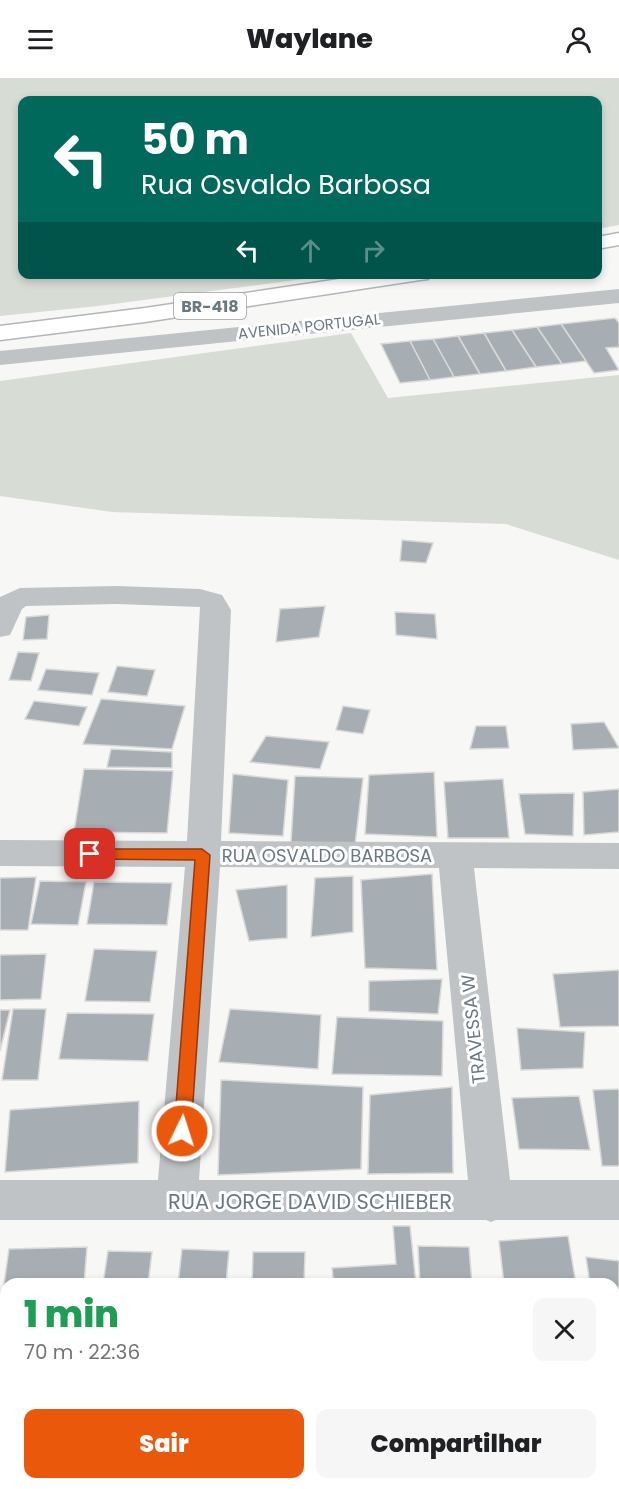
<!DOCTYPE html>
<html lang="pt">
<head>
<meta charset="utf-8">
<style>
	:root { --surface:#fff; --page:#f6f6f6; --text:#202124; --muted:#757577; --accent:#ea580c }
	body { margin:0; font-family:Poppins,sans-serif; background:var(--page); color:var(--text); height:100vh; display:flex; flex-direction:column; font-size:22px; white-space:nowrap }
	* { box-sizing:border-box; margin:0 }
	p { font-size:20px; color:var(--muted) }
	.icon { flex:none; width:33px; height:33px; fill:none; stroke:currentColor; stroke-width:2; stroke-linecap:round; stroke-linejoin:round }
	.map { position:relative; flex:1; overflow:hidden }
	.details { position:absolute; left:0px; top:1200px; width:620px; height:212px; display:flex; flex-direction:column; background:var(--surface); border-radius:18px 18px 0 0; box-shadow:0 3px 9px #0003 }
	.details>* { flex:none }
	.top-card { position:absolute; left:18px; top:18px; width:584px; height:183px; border-radius:12px; box-shadow:0 3px 9px #0003; background:#00695c; color:#fff; overflow:hidden }
	.pin { position:absolute; display:grid; place-items:center; width:51px; height:51px; color:#fff; margin:-26px; border-radius:12px; box-shadow:0 3px 9px #0006 }
	.me { position:absolute; width:66px; margin:-33px; rotate:4deg; stroke-linejoin:round; filter:drop-shadow(0 0 4px #0008) }
	.turn { display:flex; align-items:center; gap:21px; height:126px; padding:0 24px; font-size:27px }
	.turn .icon { width:78px; height:78px; stroke-width:2.5 }
	.turn b { display:block; font-size:42px; line-height:51px }
	.lanes { display:flex; align-items:center; height:57px; padding:0 24px; background:#0003; justify-content:center; gap:30px; direction:ltr }
	.lanes .off { opacity:.35 }
	.round { display:grid; place-items:center; flex:none; width:63px; height:63px; border-radius:12px; background:var(--page) }
	.summary { display:flex; align-items:center; justify-content:space-between; height:102px; padding:0 24px }
	h1 { font-size:36px; font-weight:800; line-height:45px; color:#1e9e55 }
	.button { display:flex; gap:12px; margin-top:auto; padding:12px 24px }
	.button a { flex:1; height:69px; border-radius:12px; background:var(--accent); color:#fff; font-size:24px; font-weight:800; line-height:69px; text-align:center }
	.button a+a { background:var(--page); color:var(--text) }
	header { display:flex; justify-content:space-between; align-items:center; height:78px; padding:0 24px; background:var(--surface); font-size:27px; font-weight:800 }
	.map>svg:first-child { display:block }
	.green { fill:#d7dcd5 }
	.building { fill:#a7aeb3; stroke:#d9d9d7; stroke-width:1.5 }
	.lines { fill:none; stroke-linecap:round; stroke-linejoin:round }
	.primary-casing { stroke:#b3b7ba; stroke-width:3 }
	.street { fill:#bfc3c6; fill-rule:evenodd }
	.primary { fill:#fff; fill-rule:evenodd }
	.route { fill:#ea580c; stroke:#983908; stroke-width:1.5 }
	.labels { text-anchor:middle; dominant-baseline:central; stroke-width:6; stroke-linejoin:round; paint-order:stroke }
	.far-street-label { font-size:15px; fill:#6a7882; stroke:#fff }
	.shield { fill:#fff; stroke:#97a0a8; stroke-width:1.5 }
	.shield-label { font-size:16px; font-weight:bold; fill:#6a7882 }
	.street-label { font-size:18px; fill:#6a7882; stroke:#fff }
	.near-street-label { font-size:21px; fill:#6a7882; stroke:#fff }
</style>
</head>
<body>
<header><svg class="icon" aria-label="menu" viewBox="0 0 24 24"><path d="M4 6h16M4 12h16M4 18h16"/></svg>Waylane<svg class="icon" aria-label="person" viewBox="0 0 24 24"><circle cx="12" cy="8" r="4"/><path d="M4 21q1-7 8-7t8 7"/></svg></header>
<div class="map">
<svg width="619" height="1411" viewBox="0 0 619 1411">
	<rect width="100%" height="100%" fill="#f7f7f5"/>
	<g class="green">
		<path d="M0 0H619V147L597 151V22H22V196L334 197 98 228 0 238Z"/>
		<path d="M351 255 388 320 619 297V482L506 446 112 434 0 418V303Z"/>
	</g>
	<g class="building">
		<path d="M615 240 619 245V269L606 270 619 292 594 295 561 246Z"/>
		<path d="M561 246 586 283 562 286 537 249Z"/>
		<path d="M537 249 562 286 536 289 512 252Z"/>
		<path d="M512 252 536 289 506 293 484 255Z"/>
		<path d="M484 255 506 293 480 296 458 258Z"/>
		<path d="M458 258 480 296 454 299 433 261Z"/>
		<path d="M433 261 454 299 430 302 410 263Z"/>
		<path d="M410 263 430 302 400 305 381 266Z"/>
		<path d="M402 462 433 465 426 485 400 483Z"/>
		<path d="M325 528 319 559 276 564 280 531Z"/>
		<path d="M395 534 435 536 437 561 396 557Z"/>
		<path d="M49 537 47 561 23 562 26 539Z"/>
		<path d="M18 574 39 575 31 603 9 602Z"/>
		<path d="M117 588 155 592 147 618 108 614Z"/>
		<path d="M46 591 99 595 92 617 38 612Z"/>
		<path d="M101 621 185 628 172 671 83 666Z"/>
		<path d="M34 623 87 629 79 648 25 641Z"/>
		<path d="M343 628 370 632 363 656 336 652Z"/>
		<path d="M604 644 619 670 573 672 571 646Z"/>
		<path d="M476 648H506L509 670 470 671Z"/>
		<path d="M266 658 329 664 320 691 250 684Z"/>
		<path d="M111 671 172 674V690L107 689Z"/>
		<path d="M84 691 173 693 167 755 74 754Z"/>
		<path d="M434 694 437 759 365 756 369 697Z"/>
		<path d="M233 696 288 702 283 758 229 755Z"/>
		<path d="M295 698 363 700 355 767 291 764Z"/>
		<path d="M503 701 509 760H448L444 704Z"/>
		<path d="M619 711V754L584 757 583 714Z"/>
		<path d="M574 715 573 758 525 756 519 716Z"/>
		<path d="M432 796 437 892 365 890 361 802Z"/>
		<path d="M353 798V854L311 859 315 800Z"/>
		<path d="M36 799 28 852H0V800Z"/>
		<path d="M40 803 86 804 78 847 31 846Z"/>
		<path d="M94 804 172 805 167 847 87 846Z"/>
		<path d="M287 807V860L249 863 236 812Z"/>
		<path d="M94 871 157 873 150 924 85 923Z"/>
		<path d="M46 876 41 921 0 922V877Z"/>
		<path d="M619 892V948L560 949 553 896Z"/>
		<path d="M442 901 438 936 369 933V903Z"/>
		<path d="M13 931H46L38 1002H2Z"/>
		<path d="M230 931 321 937 318 991 219 984Z"/>
		<path d="M0 932H10L0 973Z"/>
		<path d="M67 935 154 936 148 983 59 981Z"/>
		<path d="M337 939 443 943 442 998 332 996Z"/>
		<path d="M517 950 585 954 583 990 521 992Z"/>
		<path d="M221 1002 363 1009 361 1091 218 1097Z"/>
		<path d="M452 1009 453 1095 368 1096 370 1017Z"/>
		<path d="M619 1011V1088H602L593 1012Z"/>
		<path d="M579 1018 590 1072 519 1071 512 1020Z"/>
		<path d="M139 1023 138 1085 5 1094 10 1032Z"/>
		<path d="M393 1148H410L416 1206H334L332 1190 396 1186Z"/>
		<path d="M568 1158 576 1206H504L499 1163Z"/>
		<path d="M418 1168 469 1169 472 1206H420Z"/>
		<path d="M87 1169 84 1206H6V1293L0 1294V1234L9 1171Z"/>
		<path d="M182 1171 229 1173 226 1206H178Z"/>
		<path d="M108 1173 152 1174 148 1206H103Z"/>
		<path d="M253 1174H305L304 1206H252Z"/>
		<path d="M586 1179 619 1183V1265H614V1206H590Z"/>
		<path d="M619 1275V1411H612L614 1276Z"/>
		<path d="M6 1350V1401H0Z"/>
	</g>
	<g class="lines">
		<g class="primary-casing">
			<g id="primary">
				<path d="M619 155V167L597 171V159Z"/>
				<path d="M373 196H430L428 201 420 202 145 244 0 262V248L145 230Z"/>
			</g>
		</g>
		<g class="street">
			<path d="M619 211V225L0 287V273Z"/>
			<path d="M117 508 200 511 222 517 231 532 221 763 619 765V791L474 790 510 1102H619V1142H496L491 1144 486 1142H0V1102H158L185 789 0 788V762L187 763 200 529 117 526 26 528 22 531 10 557 0 559V519L20 510ZM220 789 439 790 468 1102H199Z"/>
		</g>
		<use href="#primary" class="primary"/>
	</g>
	<path class="route" d="M90 771H202L210 777 191 1053 188 1059 182 1061 176 1059 174 1053 195 782 90 781 83 776Z"/>
	<g class="labels">
		<g class="far-street-label">
			<text transform="translate(309 248) rotate(-6)">AVENIDA PORTUGAL</text>
		</g>
		<rect class="shield" x="174" y="215" width="72" height="26" rx="4.5"/>
		<g class="shield-label">
			<text x="210" y="228">BR-418</text>
		</g>
		<g class="street-label">
			<text x="327" y="777">RUA OSVALDO BARBOSA</text>
			<text transform="translate(473 951) rotate(-96)">TRAVESSA W</text>
		</g>
		<g class="near-street-label">
			<text x="310" y="1123">RUA JORGE DAVID SCHIEBER</text>
		</g>
	</g>
</svg>
<div class="pin" style="left:90px;top:776px;background:#d93025"><svg class="icon" aria-label="arrive" viewBox="0 0 24 24"><path d="M6 21V4h12l-3 4 3 4H6"/></svg></div>
<svg class="me" style="left:182px;top:1053px" viewBox="-20 -20 40 40"><circle r="17" fill="#ea580c" stroke="#fff" stroke-width="3"/><path d="M0-11L8 9 0 5-8 9z" fill="#fff"/></svg>
<div class="top-card">
<div class="turn"><svg class="icon" aria-label="left" viewBox="0 0 24 24"><path d="M17 20v-9H6M10 6l-5 5 5 5"/></svg><div><b>50 m</b>Rua Osvaldo Barbosa</div></div>
<div class="lanes"><svg class="icon" aria-label="left" viewBox="0 0 24 24"><path d="M17 20v-9H6M10 6l-5 5 5 5"/></svg><svg class="icon off" aria-label="ahead" viewBox="0 0 24 24"><path d="M12 20V5M6 11l6-6 6 6"/></svg><svg class="icon off" aria-label="right" viewBox="0 0 24 24"><path d="M7 20v-9h11M14 6l5 5-5 5"/></svg></div>
</div>
<section class="details">
<div class="summary"><div><h1>1 min</h1><p>70 m · 22:36</p></div><a class="round"><svg class="icon" aria-label="close" viewBox="0 0 24 24"><path d="M6 6l12 12M18 6L6 18"/></svg></a></div>
<div class="button"><a>Sair</a><a>Compartilhar</a></div>
</section>
</div>
</body>
</html>
